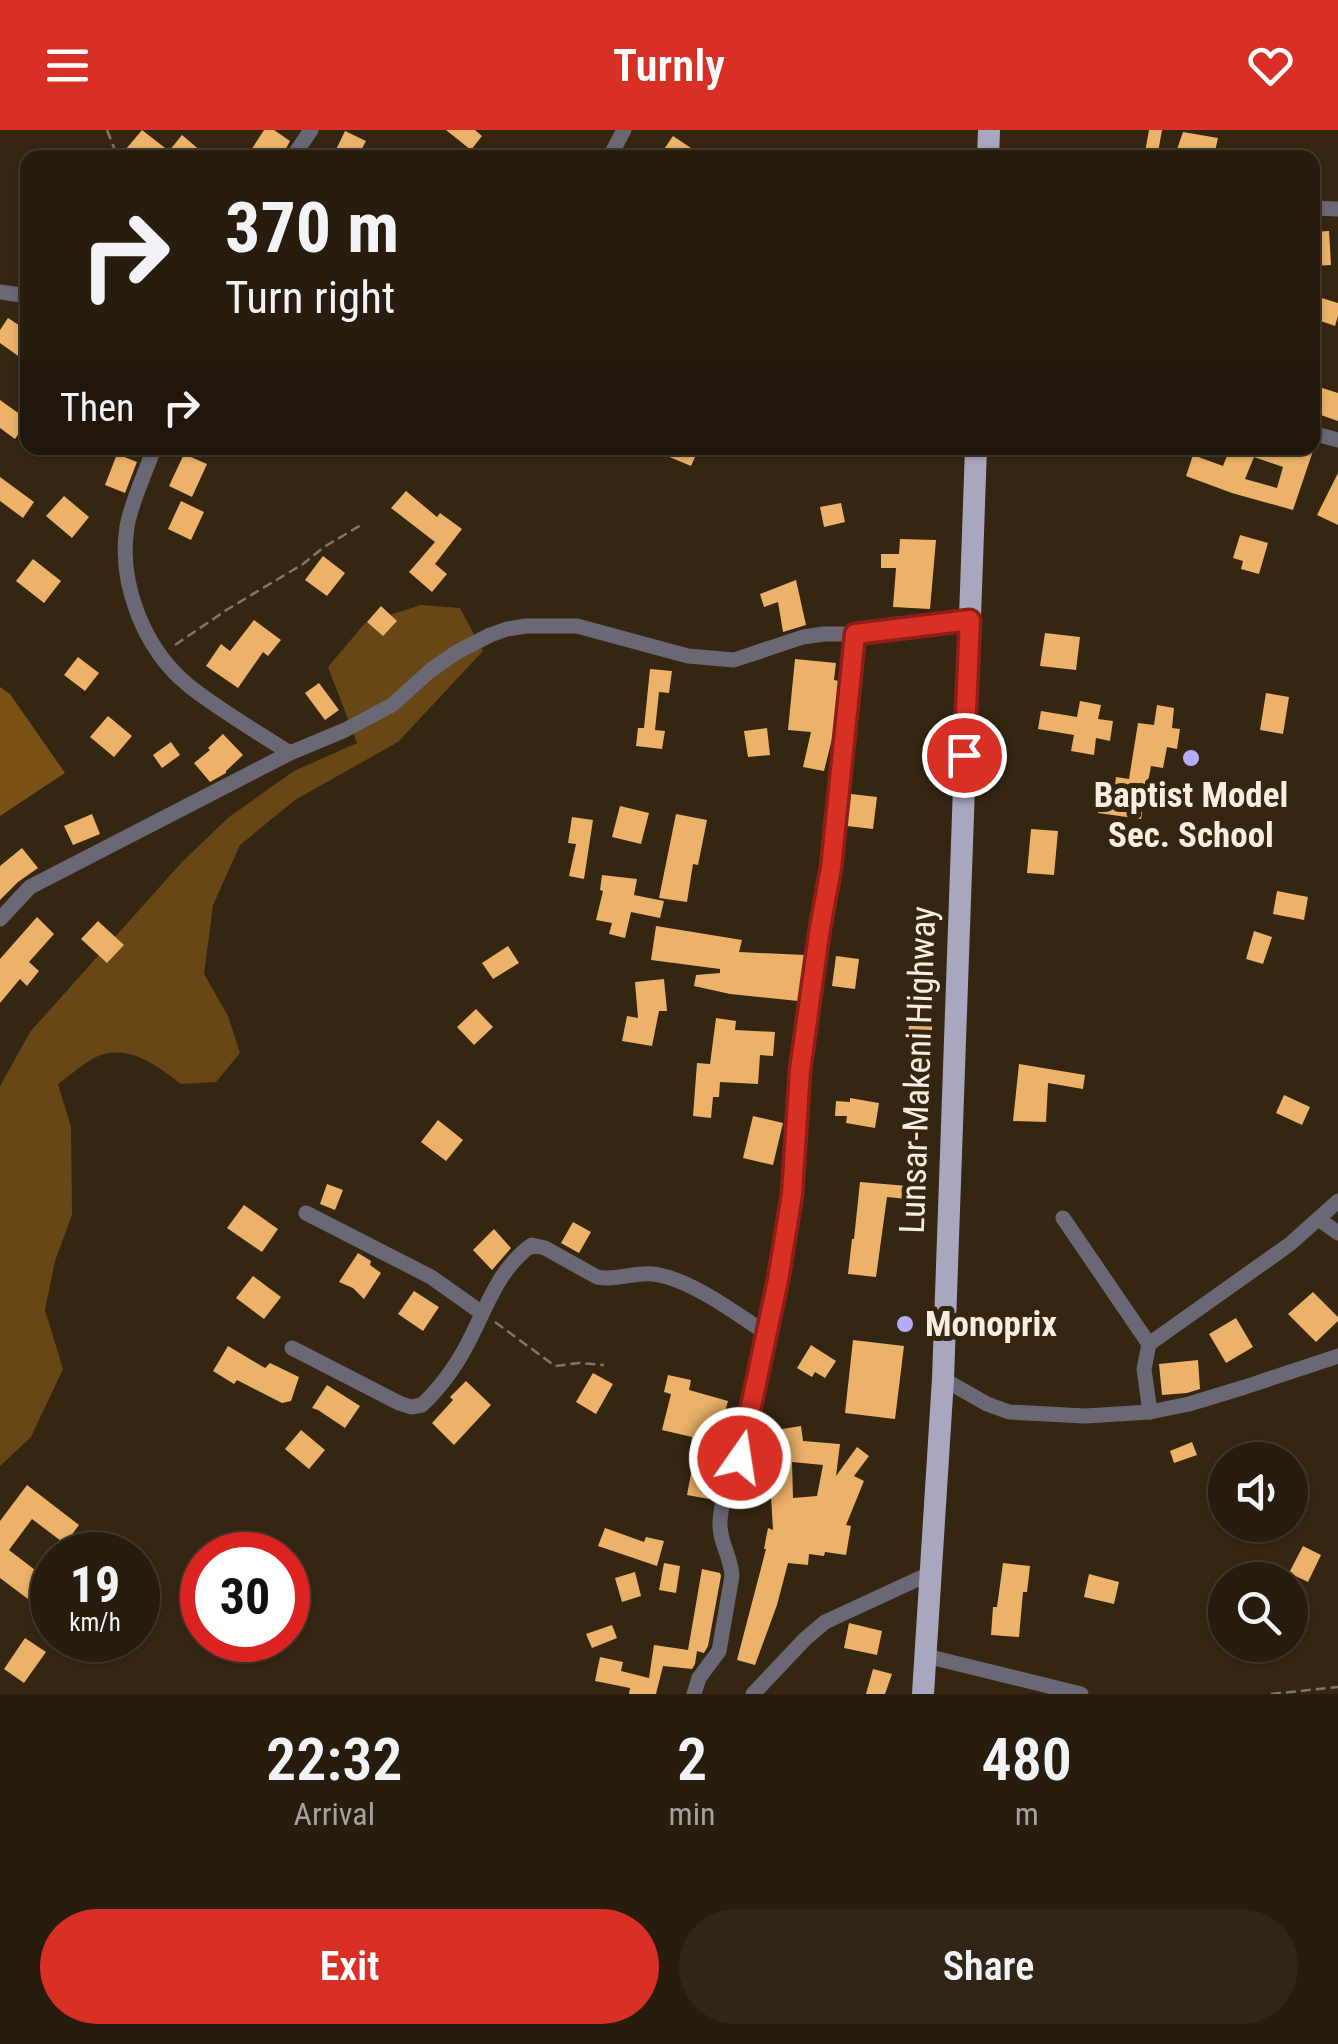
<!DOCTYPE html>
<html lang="en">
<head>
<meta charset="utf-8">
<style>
	:root { --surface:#281c0e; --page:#302517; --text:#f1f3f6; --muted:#a5a19e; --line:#443a2e; --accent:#d93025 }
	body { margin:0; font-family:"Roboto Condensed",sans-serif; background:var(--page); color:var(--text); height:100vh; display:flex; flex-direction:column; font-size:38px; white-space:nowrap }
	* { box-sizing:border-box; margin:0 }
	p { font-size:32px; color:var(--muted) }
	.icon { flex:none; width:55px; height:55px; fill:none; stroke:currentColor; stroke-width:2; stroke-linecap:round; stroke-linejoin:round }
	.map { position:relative; height:1564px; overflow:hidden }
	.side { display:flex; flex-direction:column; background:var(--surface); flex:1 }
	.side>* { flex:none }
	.banner { position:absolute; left:20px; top:20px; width:1300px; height:305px; border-radius:20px; box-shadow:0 2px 8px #0004,0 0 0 2px var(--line); background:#281c0e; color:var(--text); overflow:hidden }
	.fabs { position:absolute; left:1208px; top:1312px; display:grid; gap:20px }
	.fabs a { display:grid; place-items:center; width:100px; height:100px; border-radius:50%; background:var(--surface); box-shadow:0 2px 8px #0004,0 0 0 2px var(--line); font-size:50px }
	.speed { position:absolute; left:30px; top:1402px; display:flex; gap:20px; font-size:50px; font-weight:700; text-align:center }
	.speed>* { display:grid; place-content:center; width:130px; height:130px; border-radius:50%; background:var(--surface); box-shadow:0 2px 8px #0004,0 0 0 2px var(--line); line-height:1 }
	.speed small { font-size:25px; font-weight:400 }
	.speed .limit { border:15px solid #d22; background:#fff; color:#111 }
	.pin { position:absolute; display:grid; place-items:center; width:85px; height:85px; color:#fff; margin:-42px; border:5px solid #fff; border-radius:50%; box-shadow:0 2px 10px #0007 }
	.me { position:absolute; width:110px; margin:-55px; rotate:13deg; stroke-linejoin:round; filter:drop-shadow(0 0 8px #0008) }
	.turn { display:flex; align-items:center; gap:35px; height:210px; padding:0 40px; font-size:45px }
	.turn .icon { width:130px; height:130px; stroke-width:2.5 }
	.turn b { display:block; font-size:70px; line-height:85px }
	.then { display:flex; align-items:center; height:95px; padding:0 40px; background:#0003; gap:20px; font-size:38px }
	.eta { display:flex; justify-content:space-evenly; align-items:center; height:170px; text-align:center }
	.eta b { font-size:60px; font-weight:600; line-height:70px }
	.cta { display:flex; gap:20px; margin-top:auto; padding:20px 40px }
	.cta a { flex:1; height:115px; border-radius:60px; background:var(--accent); color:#fff; font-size:40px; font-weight:600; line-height:115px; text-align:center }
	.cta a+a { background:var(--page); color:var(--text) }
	header { display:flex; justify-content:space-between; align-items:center; height:130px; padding:0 40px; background:var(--accent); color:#fff; font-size:45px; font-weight:600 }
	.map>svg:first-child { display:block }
	.green { fill:#694616 }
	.forest { fill:#7a5115 }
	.building { fill:#ecb269; fill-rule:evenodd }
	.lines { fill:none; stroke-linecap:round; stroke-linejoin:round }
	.path { stroke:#837665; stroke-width:2.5; stroke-dasharray:10 5; stroke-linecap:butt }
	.street { stroke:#696874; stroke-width:15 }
	.primary { stroke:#a9a7bf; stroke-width:22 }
	.route-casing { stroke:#8d1f18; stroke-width:25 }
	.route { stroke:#d93025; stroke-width:18 }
	.poi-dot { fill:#b5acf8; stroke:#352612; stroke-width:4 }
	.labels { text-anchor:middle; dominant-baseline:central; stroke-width:10; stroke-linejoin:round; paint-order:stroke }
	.poi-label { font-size:35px; font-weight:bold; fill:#f8ede1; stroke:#352612 }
	.street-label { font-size:35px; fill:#f8ede1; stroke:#352612 }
</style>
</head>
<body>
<header><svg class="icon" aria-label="menu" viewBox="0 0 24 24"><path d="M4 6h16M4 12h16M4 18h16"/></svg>Turnly<svg class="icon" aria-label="heart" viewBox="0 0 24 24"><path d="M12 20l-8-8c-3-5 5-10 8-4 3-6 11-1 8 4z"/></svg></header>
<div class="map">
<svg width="1338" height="1564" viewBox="0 0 1338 1564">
	<rect width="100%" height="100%" fill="#352612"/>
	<path class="green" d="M421 475 460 478 483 521 398 612 295 670 240 715 213 775 204 844 228 886 240 923 216 952 181 954C155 934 125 911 92 929 80 936 69 946 58 954L71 997 72 1085 55 1131 45 1180 63 1239 31 1307 0 1336V956L30 902 182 732 229 687 294 641 357 613 328 537 365 493Z"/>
	<path class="forest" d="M0 557 10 564 65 643 0 686Z"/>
	<g class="building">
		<path d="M142 0 169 21 182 5 209 28H136L126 19Z"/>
		<path d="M264 0H274L290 11 281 28H246Z"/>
		<path d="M446 0H475L482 6 471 20Z"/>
		<path d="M1149 0H1162L1157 28H1144Z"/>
		<path d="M345 1 366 11 357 28H332Z"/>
		<path d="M1183 2 1218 8 1214 26 1200 22 1198 28H1174Z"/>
		<path d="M673 6 691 18 684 28H658Z"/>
		<path d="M1329 101 1331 135 1312 136V102Z"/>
		<path d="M1312 165 1338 173V186L1335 196 1312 188Z"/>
		<path d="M8 188 28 201V219L21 228 0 213V200Z"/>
		<path d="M1316 256 1338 263V291L1312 282V267Z"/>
		<path d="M0 270 28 290 15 309 0 298Z"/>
		<path d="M648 318H699L691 336Z"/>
		<path d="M1230 318H1314L1293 380 1232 363 1186 346 1193 325 1223 336ZM1254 327 1283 337 1277 358 1245 349Z"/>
		<path d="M117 324 137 332 125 363 105 355Z"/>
		<path d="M184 324 207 334 192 367 169 356Z"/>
		<path d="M1338 343V395L1317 385Z"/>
		<path d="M0 347 34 372 23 388 0 371Z"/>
		<path d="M406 361 437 387 440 383 462 399 435 434 447 444 432 462 409 442 435 412 391 378Z"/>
		<path d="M64 366 89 387 72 408 46 386Z"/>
		<path d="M181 371 204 382 191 410 168 399Z"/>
		<path d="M841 373 845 392 824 397 820 377Z"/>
		<path d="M1240 405 1268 413 1259 444 1241 439 1243 431 1233 428Z"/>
		<path d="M900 409 936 410 930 479 893 477 896 438H881V424H899Z"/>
		<path d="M323 426 345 443 327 466 305 450Z"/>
		<path d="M33 429 61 451 44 473 16 451Z"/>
		<path d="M796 450 806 495 783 502 778 472 764 477 760 464Z"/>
		<path d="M381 476 397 491 383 506 367 492Z"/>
		<path d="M254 490 281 510 268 526 263 522 238 558 206 536 221 514 230 521Z"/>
		<path d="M1045 503 1080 507 1076 540 1040 536Z"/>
		<path d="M78 527 99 543 85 561 64 545Z"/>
		<path d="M795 529 836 533 834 550 839 551 834 601 824 641 803 637 811 602 788 600Z"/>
		<path d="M650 539 672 541 669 563 659 562 655 600 665 601 662 619 636 616 638 598H644Z"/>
		<path d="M319 553 339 580 325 590 305 563Z"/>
		<path d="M1266 563 1289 567 1283 604 1260 600Z"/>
		<path d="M1080 571 1101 575 1098 589 1113 591 1110 611 1096 608 1094 625 1071 621 1074 605 1038 599 1041 581 1077 587Z"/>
		<path d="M1157 575 1174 578 1172 598 1180 599 1177 619 1167 617 1163 638 1151 636 1141 689 1098 683 1102 662 1114 664 1116 647 1129 649 1138 593 1154 595Z"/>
		<path d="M108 586 132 606 114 627 90 607Z"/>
		<path d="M767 598 770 625 748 627 744 601Z"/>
		<path d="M223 604 243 625 226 641V643L210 652 194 633 210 620 208 618Z"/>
		<path d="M171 612 180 625 162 638 153 625Z"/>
		<path d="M851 664 877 667 873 699 847 696Z"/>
		<path d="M620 676 649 683 641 714 612 707Z"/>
		<path d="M92 684 100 704 73 715 64 696Z"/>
		<path d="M676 684 707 690 698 735 693 734 687 772 659 768Z"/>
		<path d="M572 687 593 690 584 749 569 746 576 714 568 713Z"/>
		<path d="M1031 699 1058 701 1054 745 1027 743Z"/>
		<path d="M22 718 38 738 18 752 0 770V736Z"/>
		<path d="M602 745 637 749 634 765 664 771 660 788 631 782 625 808 609 804 612 793 596 790 603 761 600 760Z"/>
		<path d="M1277 761 1308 767 1304 790 1273 784Z"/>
		<path d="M37 787 54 804 29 832 39 841 27 856 20 849 0 873V829Z"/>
		<path d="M98 791 124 815 107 833 81 809Z"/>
		<path d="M656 796 742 810 739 822 805 825 798 871 730 864 694 856 696 845 720 843V839L651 830Z"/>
		<path d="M1254 801 1272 807 1263 834 1246 829Z"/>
		<path d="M508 816 519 833 493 849 482 833Z"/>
		<path d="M836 826 859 829 855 859 832 856Z"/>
		<path d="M664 849 667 881H659L652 916 622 911 627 886 638 888 635 852Z"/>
		<path d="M910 875 932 877V911L908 909Z"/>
		<path d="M476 879 493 897 474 915 457 897Z"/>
		<path d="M716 888 736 891 735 900 775 902 773 926 760 925 758 954 720 952 719 967H713L711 988 693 986 697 933 710 934Z"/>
		<path d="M1019 934 1085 945 1083 959 1048 953 1046 992 1013 991Z"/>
		<path d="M1284 965 1310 977 1302 995 1276 983Z"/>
		<path d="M850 968 879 973 875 998 846 993 847 986H835L836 971 850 972Z"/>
		<path d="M753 986 783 993 773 1035 743 1028Z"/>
		<path d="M438 990 463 1010 446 1031 421 1012Z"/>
		<path d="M860 1052 908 1056 907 1069 887 1067 876 1147 848 1144 852 1109H854Z"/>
		<path d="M327 1054 343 1060 335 1080 320 1074Z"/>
		<path d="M244 1075 278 1099 262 1122 227 1098Z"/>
		<path d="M573 1092 591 1102 579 1123 561 1113Z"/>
		<path d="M494 1099 511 1118 492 1140 473 1120Z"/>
		<path d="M358 1123 371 1131 370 1135 381 1143 364 1169 353 1158 339 1152Z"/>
		<path d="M253 1146 281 1167 264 1189 236 1168Z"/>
		<path d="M414 1161 439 1177 423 1201 398 1184Z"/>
		<path d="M1313 1162 1338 1187V1191L1316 1212 1288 1184Z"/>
		<path d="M1236 1188 1253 1217 1226 1233 1209 1204Z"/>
		<path d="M853 1210 904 1216 895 1289 845 1283Z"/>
		<path d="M811 1215 836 1231 825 1248 815 1242 812 1247 797 1238Z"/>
		<path d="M228 1216 265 1238 270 1233 299 1247 291 1271 282 1273 237 1250 234 1254 213 1241Z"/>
		<path d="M1198 1230 1200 1259 1187 1263 1162 1265 1159 1234Z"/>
		<path d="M593 1243 613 1254 596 1284 576 1272Z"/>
		<path d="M668 1245 691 1250 689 1260 728 1271 719 1303H722L709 1369 687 1365 694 1327 689 1326 692 1307 662 1300 671 1264 664 1262Z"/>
		<path d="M466 1251 491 1275 454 1315 432 1293 453 1270 450 1267Z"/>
		<path d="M327 1255 360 1276 345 1298 318 1280 312 1278Z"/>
		<path d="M776 1293V1300L801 1296 803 1311 840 1314 836 1346 857 1317 869 1326 854 1346 864 1351 846 1395 851 1396 846 1425 825 1422 824 1426 809 1424 808 1435 788 1433 777 1475 755 1535 737 1530 766 1419H764L768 1398 773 1400 771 1366 758 1367 757 1340H760L758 1303 760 1294ZM792 1332 823 1335 817 1366 793 1368Z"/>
		<path d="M301 1300 325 1320 309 1339 285 1319Z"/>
		<path d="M1192 1312 1197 1325 1174 1333 1170 1321Z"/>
		<path d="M27 1355 79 1395 65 1414 32 1389 9 1420 52 1453V1483L31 1466 28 1469 0 1448V1391Z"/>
		<path d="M605 1398 644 1412 646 1407 664 1411 657 1436 598 1416Z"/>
		<path d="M1303 1416 1321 1425 1308 1452 1289 1443Z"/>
		<path d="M664 1433 680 1436 676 1463 659 1460Z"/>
		<path d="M1003 1433 1030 1436 1027 1462H1023L1019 1507 991 1505 993 1477H997Z"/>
		<path d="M702 1439 720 1443 721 1446 708 1516 704 1523 697 1521 695 1534 692 1539 663 1536 656 1564H629L630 1558 595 1551 600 1527 623 1532 621 1541 649 1548 654 1515 688 1520Z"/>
		<path d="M635 1442 641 1466 622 1472 615 1448Z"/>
		<path d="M1089 1444 1119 1452 1114 1474 1084 1467Z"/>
		<path d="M849 1493 882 1501 877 1525 844 1518Z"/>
		<path d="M612 1495 617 1508 592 1518 586 1504Z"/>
		<path d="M25 1508 46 1522 24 1553 4 1539Z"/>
		<path d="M873 1539 892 1544 885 1564H866Z"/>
	</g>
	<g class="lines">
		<g class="path">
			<path d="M107 0 118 28"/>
			<path d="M175 515 228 479 303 434 324 417 361 395"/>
			<path d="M495 1192 555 1236 579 1233 604 1235"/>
			<path d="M1271 1564 1338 1557"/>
		</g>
		<g class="street">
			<path d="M292 28 311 0"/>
			<path d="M609 28 624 0"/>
			<path d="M1312 78 1338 79"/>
			<path d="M0 162 28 166"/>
			<path d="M1312 303 1338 310"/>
			<path d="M154 318C146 342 131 372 127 397 118 453 144 519 188 555 219 580 256 601 290 623"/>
			<path d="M0 789 30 757 290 623 345 600 392 575 431 540 457 522 490 505 507 499 526 496H577L688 526 734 530 803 507 824 504H855L970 490"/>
			<path d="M306 1083 431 1147 482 1183"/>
			<path d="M1063 1088 1149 1214 1144 1239 1150 1282"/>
			<path d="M1320 1090 1338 1103"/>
			<path d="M1149 1214 1290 1114 1338 1071"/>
			<path d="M292 1218 399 1273 411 1277 422 1275C442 1256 460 1230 472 1205 488 1173 501 1136 532 1115L545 1118 597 1147C615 1151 634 1142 653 1144 689 1148 737 1184 767 1204"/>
			<path d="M943 1249 987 1274 1009 1282 1085 1286 1150 1282 1189 1274 1245 1257 1338 1226"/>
			<path d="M926 1526 1081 1564"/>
			<path d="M694 1564 699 1548 719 1521 732 1446C731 1426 719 1412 720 1392 721 1363 738 1337 745 1309L778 1150 791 1064 800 940 820 798 831 738 855 504"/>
			<path d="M753 1564 805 1509 825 1492 931 1443"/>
		</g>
		<g class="primary">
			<path d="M988 28 989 0"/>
			<path d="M923 1564 943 1249 976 318"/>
		</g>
	</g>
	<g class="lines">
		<g class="route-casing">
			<path id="route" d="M740 1328 778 1150 792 1064 800 940 820 798 831 738 855 504 970 490 964 625"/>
		</g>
		<use href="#route" class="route"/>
	</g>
	<g class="poi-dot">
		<circle cx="1191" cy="628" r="10"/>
		<circle cx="905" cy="1194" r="10"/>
	</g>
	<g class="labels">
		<g class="poi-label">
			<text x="1191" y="665">Baptist Model<tspan x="1191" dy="40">Sec. School</tspan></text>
			<text x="925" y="1194" text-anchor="start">Monoprix</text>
		</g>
		<g class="street-label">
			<text transform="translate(918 940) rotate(-88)">Lunsar-Makeni Highway</text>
		</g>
	</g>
</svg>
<div class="fabs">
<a><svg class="icon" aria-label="sound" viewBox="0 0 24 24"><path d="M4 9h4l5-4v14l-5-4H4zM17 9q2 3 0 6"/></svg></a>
<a><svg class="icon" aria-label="search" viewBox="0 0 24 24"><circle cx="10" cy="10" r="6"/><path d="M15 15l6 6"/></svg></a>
</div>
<div class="speed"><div>19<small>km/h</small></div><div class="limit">30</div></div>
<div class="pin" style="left:964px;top:625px;background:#d93025"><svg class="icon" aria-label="arrive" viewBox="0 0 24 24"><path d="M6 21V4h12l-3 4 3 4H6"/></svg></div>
<svg class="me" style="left:740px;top:1328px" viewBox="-20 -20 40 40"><circle r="17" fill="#d93025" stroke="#fff" stroke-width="3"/><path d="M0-11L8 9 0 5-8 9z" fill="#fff"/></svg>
<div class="banner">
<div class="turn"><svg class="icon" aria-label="right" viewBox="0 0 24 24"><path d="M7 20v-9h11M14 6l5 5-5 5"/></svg><div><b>370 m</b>Turn right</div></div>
<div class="then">Then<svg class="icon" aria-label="right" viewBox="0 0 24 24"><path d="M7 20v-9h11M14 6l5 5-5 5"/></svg></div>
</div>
</div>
<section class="side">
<div class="eta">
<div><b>22:32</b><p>Arrival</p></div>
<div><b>2</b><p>min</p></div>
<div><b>480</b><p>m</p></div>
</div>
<div class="cta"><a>Exit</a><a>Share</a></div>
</section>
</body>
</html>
